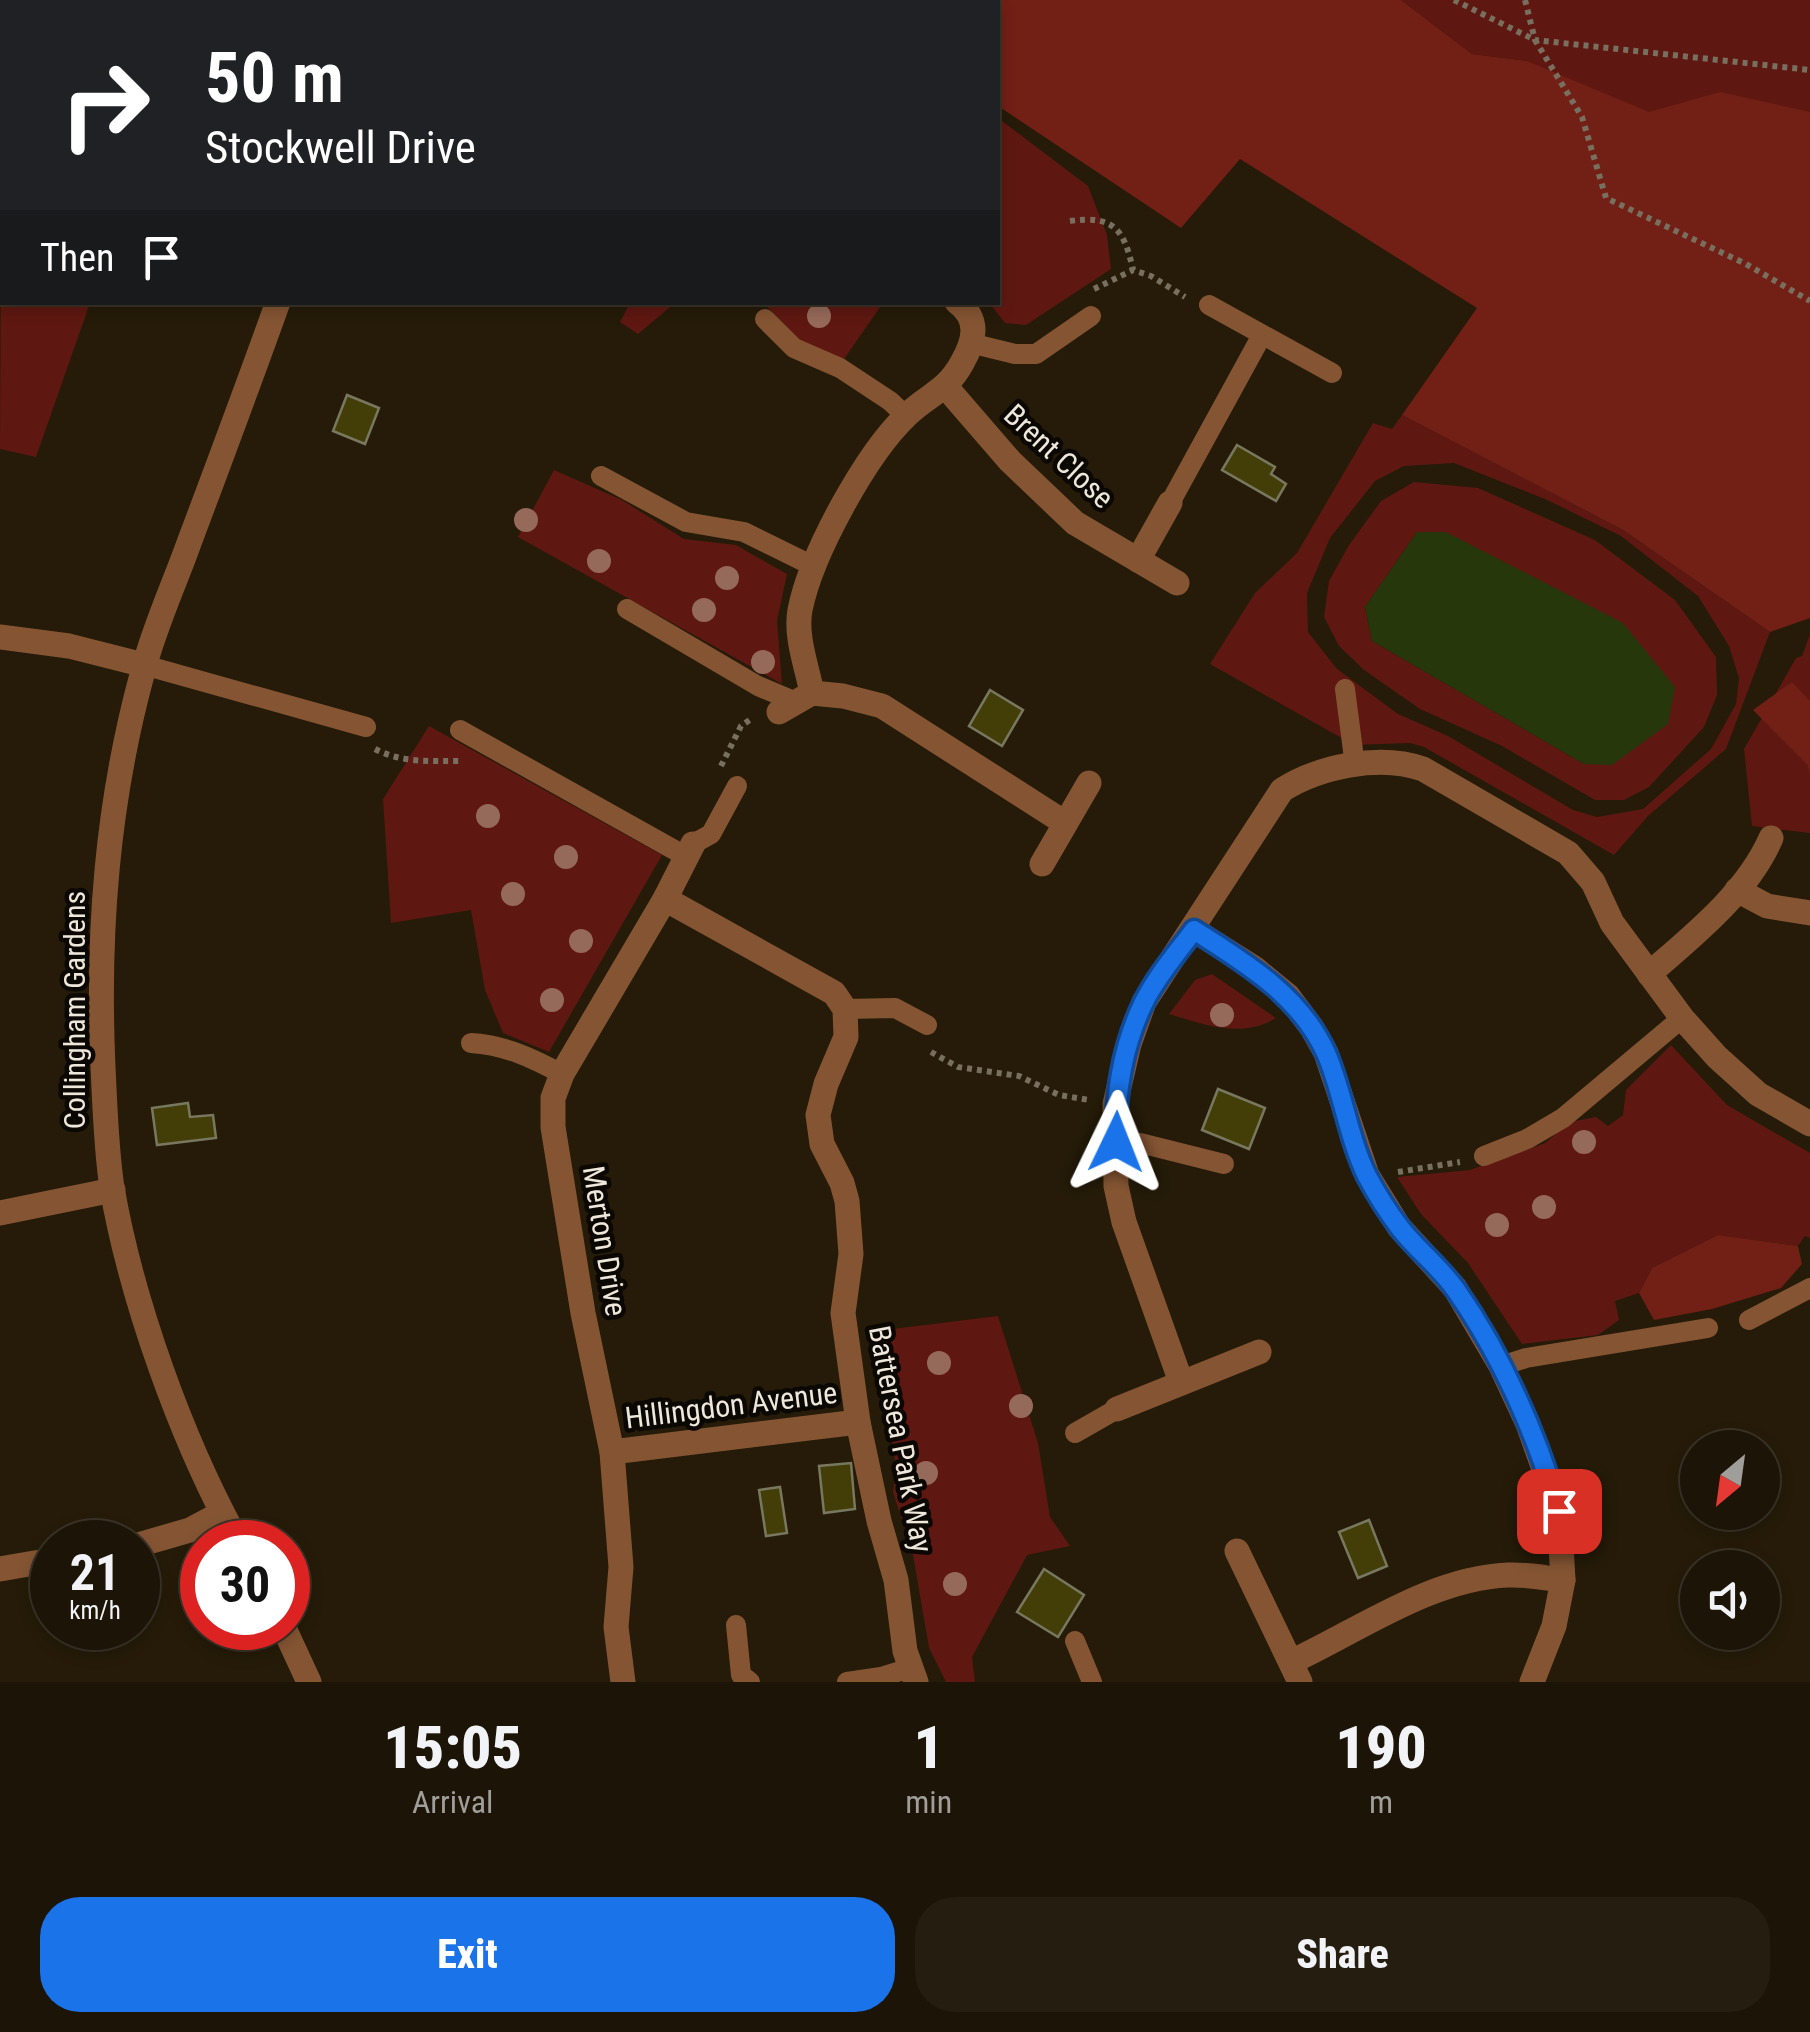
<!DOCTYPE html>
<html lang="en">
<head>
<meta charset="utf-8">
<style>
	:root { --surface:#1c1406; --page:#251d10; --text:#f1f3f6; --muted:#a09e9b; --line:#3a3328; --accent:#1a73e8 }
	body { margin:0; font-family:"Roboto Condensed",sans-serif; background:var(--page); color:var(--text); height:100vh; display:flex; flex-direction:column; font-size:38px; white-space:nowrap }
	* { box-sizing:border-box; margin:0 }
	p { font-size:32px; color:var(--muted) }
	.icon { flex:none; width:55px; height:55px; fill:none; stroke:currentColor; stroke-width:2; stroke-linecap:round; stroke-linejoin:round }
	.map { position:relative; height:1682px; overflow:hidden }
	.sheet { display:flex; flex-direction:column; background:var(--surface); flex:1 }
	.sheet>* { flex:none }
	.top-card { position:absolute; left:0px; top:0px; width:1000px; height:305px; box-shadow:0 5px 15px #0003,0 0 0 2px var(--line); background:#202124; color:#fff; overflow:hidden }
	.needle { width:65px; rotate:209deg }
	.tools { position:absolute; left:1680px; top:1430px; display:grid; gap:20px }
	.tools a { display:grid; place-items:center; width:100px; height:100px; border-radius:50%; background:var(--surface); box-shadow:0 5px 15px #0003,0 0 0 2px var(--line); font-size:50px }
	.speed { position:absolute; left:30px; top:1520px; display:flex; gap:20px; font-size:50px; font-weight:700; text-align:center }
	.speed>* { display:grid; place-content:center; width:130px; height:130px; border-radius:50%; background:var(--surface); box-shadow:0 5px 15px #0003,0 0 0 2px var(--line); line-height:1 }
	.speed small { font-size:25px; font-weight:400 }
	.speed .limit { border:15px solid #d22; background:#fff; color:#111 }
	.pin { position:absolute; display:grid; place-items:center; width:85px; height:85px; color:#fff; margin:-42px; border-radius:20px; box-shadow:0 5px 15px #0006 }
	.me { position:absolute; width:110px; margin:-55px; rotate:2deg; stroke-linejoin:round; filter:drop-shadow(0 0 8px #0008) }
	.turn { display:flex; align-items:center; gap:35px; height:210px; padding:0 40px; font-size:45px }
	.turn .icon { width:130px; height:130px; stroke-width:2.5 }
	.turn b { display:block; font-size:70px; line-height:85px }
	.then { display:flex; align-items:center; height:95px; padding:0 40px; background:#0003; gap:20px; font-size:38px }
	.eta { display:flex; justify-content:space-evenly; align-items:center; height:170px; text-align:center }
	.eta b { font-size:60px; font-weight:800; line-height:70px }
	.action { display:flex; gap:20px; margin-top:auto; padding:20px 40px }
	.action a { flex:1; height:115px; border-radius:40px; background:var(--accent); color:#fff; font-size:40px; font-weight:800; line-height:115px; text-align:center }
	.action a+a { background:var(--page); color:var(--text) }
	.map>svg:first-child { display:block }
	.green { fill:#5e1811; fill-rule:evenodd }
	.forest { fill:#721f16 }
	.water { fill:#26380b }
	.building { fill:#433e07; stroke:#78775f; stroke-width:2.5 }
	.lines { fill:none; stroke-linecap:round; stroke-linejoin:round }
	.path { stroke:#786f5f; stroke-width:6; stroke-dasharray:5 5; stroke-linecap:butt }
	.service { stroke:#855533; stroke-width:20 }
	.minor { stroke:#855533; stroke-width:25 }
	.tertiary { stroke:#855533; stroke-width:25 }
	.tree { fill:#966a5a }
	.route-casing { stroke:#114b97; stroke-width:25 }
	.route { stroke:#1a73e8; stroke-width:18 }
	.labels { text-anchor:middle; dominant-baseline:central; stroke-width:9; stroke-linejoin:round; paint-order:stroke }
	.street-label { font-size:30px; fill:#eee7db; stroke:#0b0702 }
</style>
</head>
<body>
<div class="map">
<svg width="1810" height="1682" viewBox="0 0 1810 1682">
	<rect width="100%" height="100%" fill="#251b08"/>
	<g class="green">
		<path d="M1401 0H1810V276L1527 61 1472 54Z"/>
		<path d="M2 40V302L90 303 36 457 0 449Z"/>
		<path d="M998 118 1088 186 1107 235 1111 269 1026 325 1005 323 989 303 998 302Z"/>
		<path d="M630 303V302L675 303 638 334 620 322Z"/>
		<path d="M764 303H883L844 359 800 341Z"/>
		<path d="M1402 415 1623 530 1770 632 1726 749 1648 816 1614 855 1424 747 1410 743 1354 745 1210 664 1255 593 1297 553 1373 423 1392 429ZM1454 463 1545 499 1621 536 1698 596 1729 646 1739 678 1736 704 1711 749 1643 809 1597 817 1573 810 1448 736 1398 714 1337 669 1308 632 1307 593 1330 538 1375 481 1404 466Z"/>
		<path d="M554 470 622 500 684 539 736 545 787 574 777 621 782 684 518 537Z"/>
		<path d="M1414 482 1478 488 1595 540 1675 600 1716 657 1717 695 1704 727 1649 787 1624 800H1595L1502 746 1420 709 1364 670 1339 646 1324 617 1329 581 1349 545 1381 501ZM1417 532 1584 764 1372 641 1365 607Z"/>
		<path d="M1810 634V833L1752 826 1744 749 1796 658 1802 656Z"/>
		<path d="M429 726 662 855 549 1052 503 1033 485 990 471 910 391 923 383 799Z"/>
		<path d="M1212 974 1276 1018C1242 1039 1205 1025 1169 1014L1195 980Z"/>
		<path d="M1671 1045 1727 1105 1810 1153V1238L1805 1236 1798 1246 1718 1235 1652 1268 1639 1293 1615 1301 1619 1320 1598 1335 1522 1344 1468 1263 1421 1214 1397 1177 1470 1170 1545 1143 1570 1122 1596 1117 1608 1126 1623 1115 1626 1090Z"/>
		<path d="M998 1316 1038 1443 1050 1517 1070 1546 1027 1555 972 1657 975 1682H946L929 1648 913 1555 893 1492 896 1467 876 1331Z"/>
	</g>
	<g class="forest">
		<path d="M787 0H1401L1472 54 1527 61 1649 112 1720 92 1810 112V618L1770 632 1623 530 1402 415 1477 308 1240 159 1181 228 998 106V2H786Z"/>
		<path d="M1792 682 1810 701V775L1808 765 1753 710Z"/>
		<path d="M1718 1235 1798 1246 1802 1264 1781 1288 1712 1309 1654 1320 1639 1293 1652 1268Z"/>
	</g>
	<path class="water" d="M1417 532H1446L1623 623 1675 687 1668 724 1612 765 1584 764 1372 641 1365 607Z"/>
	<g class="building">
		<path d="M347 395 379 408 365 444 333 431Z"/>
		<path d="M1237 445 1275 467 1271 474 1286 484 1276 501 1222 470Z"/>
		<path d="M990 690 1023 710 1002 746 969 726Z"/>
		<path d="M1218 1089 1265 1108 1249 1149 1202 1130Z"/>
		<path d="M188 1103 190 1117 213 1115 216 1138 157 1145 152 1108Z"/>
		<path d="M851 1463 855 1509 824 1513 819 1466Z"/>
		<path d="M780 1487 787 1533 766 1536 759 1490Z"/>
		<path d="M1369 1520 1387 1566 1358 1578 1339 1532Z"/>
		<path d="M1044 1569 1084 1595 1058 1637 1017 1612Z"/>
	</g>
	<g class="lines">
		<g class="path">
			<path d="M1454 0 1535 40 1582 117 1606 198 1746 264 1810 301"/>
			<path d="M1525 0 1535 40 1810 70"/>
			<path d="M1070 221C1114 215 1124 229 1133 270"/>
			<path d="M1094 289 1133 270 1151 276 1185 297"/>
			<path d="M375 749C402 763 430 761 460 761"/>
			<path d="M721 766 741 726 751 719"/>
			<path d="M931 1052 958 1067 1019 1076 1059 1095 1089 1100"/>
			<path d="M1398 1172 1460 1162"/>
		</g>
		<g class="service">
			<path d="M1209 305 1332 373"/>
			<path d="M765 319 794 348 840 368 890 401 906 416"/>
			<path d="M970 343 1015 354H1036L1091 316"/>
			<path d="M601 476 686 522 744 532 811 565"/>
			<path d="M1170 503 1262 335"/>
			<path d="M627 609 758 686 796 702"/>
			<path d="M144 665 366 727"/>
			<path d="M1345 689 1355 766"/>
			<path d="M460 730 687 857"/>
			<path d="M693 844 711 834 737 786"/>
			<path d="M845 1009 895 1008 927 1025"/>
			<path d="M471 1043C505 1045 532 1058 562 1074"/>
			<path d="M1116 1142 1140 1143 1224 1164"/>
			<path d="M1484 1156 1527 1139 1563 1118 1682 1018"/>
			<path d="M1749 1320 1810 1288"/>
			<path d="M1501 1366 1526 1358 1708 1328"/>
			<path d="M1075 1433 1117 1409"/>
			<path d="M736 1625 741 1675 750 1682"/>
			<path d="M1075 1641 1092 1682"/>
			<path d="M847 1682 881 1677 910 1668"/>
		</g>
		<g class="minor">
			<path d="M390 2 391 0"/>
			<path d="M0 6 2 7"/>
			<path d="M946 387 1010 461 1075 523 1177 583"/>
			<path d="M1138 560 1170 503"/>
			<path d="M0 637 69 646 144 665"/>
			<path d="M812 693C807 667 795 636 800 610 811 554 866 454 907 415 929 394 946 392 962 363 975 340 980 319 957 302"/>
			<path d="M779 712 812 693 843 696 882 706 1065 823"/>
			<path d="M1042 864 1089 783"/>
			<path d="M1737 890 1767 906 1810 913"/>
			<path d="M665 899 834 993 845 1009 846 1037 826 1084 818 1115 822 1144 842 1183 847 1201 851 1254 843 1313 858 1422 879 1521 896 1580 905 1651 916 1682"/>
			<path d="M1194 930 1254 968 1288 996 1312 1028 1326 1053 1367 1175 1399 1227 1455 1288 1501 1366 1528 1424 1559 1511 1563 1580 1554 1626 1532 1682"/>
			<path d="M1649 974C1694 935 1747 893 1771 838"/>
			<path d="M0 1213 113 1190"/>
			<path d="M1181 1382 1124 1222 1116 1186 1115 1104 1129 1044 1144 1002 1282 790C1320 766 1380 754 1423 769L1568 853 1593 882 1612 923 1682 1018 1717 1057 1758 1094 1810 1124"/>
			<path d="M1117 1409 1259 1352"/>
			<path d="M612 1452 858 1422"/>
			<path d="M238 1542C182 1441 132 1302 112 1188 106 1148 105 1107 103 1067 97 932 107 802 143 671 154 628 174 585 189 543 219 463 249 383 278 302"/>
			<path d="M138 1545 190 1530 222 1513"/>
			<path d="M1237 1551 1300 1682"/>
			<path d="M0 1569 52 1560"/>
			<path d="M284 1628 309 1682"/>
			<path d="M1291 1662C1358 1631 1431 1578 1508 1575 1526 1574 1545 1578 1563 1580"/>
			<path d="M623 1682 616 1627 621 1567 612 1452 583 1313 553 1127V1098L562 1074 665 899 693 844"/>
		</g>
		<path class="tertiary" d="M492 0 497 2"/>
	</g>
	<g class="tree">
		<circle cx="819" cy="316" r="12"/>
		<circle cx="526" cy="520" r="12"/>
		<circle cx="599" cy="561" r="12"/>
		<circle cx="727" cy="578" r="12"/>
		<circle cx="704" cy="610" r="12"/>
		<circle cx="763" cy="662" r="12"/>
		<circle cx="488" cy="816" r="12"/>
		<circle cx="566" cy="857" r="12"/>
		<circle cx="513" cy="894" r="12"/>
		<circle cx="581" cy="941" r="12"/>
		<circle cx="552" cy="1000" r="12"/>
		<circle cx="1222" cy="1015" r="12"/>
		<circle cx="1584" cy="1142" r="12"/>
		<circle cx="1544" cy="1207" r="12"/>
		<circle cx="1497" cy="1225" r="12"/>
		<circle cx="939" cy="1363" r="12"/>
		<circle cx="1021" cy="1406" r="12"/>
		<circle cx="926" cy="1473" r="12"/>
		<circle cx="955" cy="1584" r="12"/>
	</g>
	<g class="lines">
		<g class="route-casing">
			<path id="route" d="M1116 1142C1115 1095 1123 1045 1144 1002 1157 976 1177 953 1194 930 1245 963 1299 994 1326 1053 1343 1092 1348 1137 1367 1176 1376 1193 1388 1212 1400 1228 1417 1250 1440 1267 1456 1290 1502 1356 1536 1434 1559 1511"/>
		</g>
		<use href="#route" class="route"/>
	</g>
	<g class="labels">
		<g class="street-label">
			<text transform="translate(1059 456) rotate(43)">Brent Close</text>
			<text transform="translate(74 1010) rotate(-90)">Collingham Gardens</text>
			<text transform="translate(605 1241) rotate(81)">Merton Drive</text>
			<text transform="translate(731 1405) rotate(-7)">Hillingdon Avenue</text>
			<text transform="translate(901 1439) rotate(79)">Battersea Park Way</text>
		</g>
	</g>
</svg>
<div class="tools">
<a><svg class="needle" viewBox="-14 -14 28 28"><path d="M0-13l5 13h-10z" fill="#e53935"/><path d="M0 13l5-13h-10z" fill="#a09e9b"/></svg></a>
<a><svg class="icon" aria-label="sound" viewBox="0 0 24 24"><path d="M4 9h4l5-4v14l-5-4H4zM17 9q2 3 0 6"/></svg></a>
</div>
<div class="speed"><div>21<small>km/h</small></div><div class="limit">30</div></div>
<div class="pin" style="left:1559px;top:1511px;background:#d93025"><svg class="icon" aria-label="arrive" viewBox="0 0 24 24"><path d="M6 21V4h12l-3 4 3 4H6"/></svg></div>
<svg class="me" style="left:1116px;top:1142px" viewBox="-20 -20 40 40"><path d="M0-17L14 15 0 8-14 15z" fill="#1a73e8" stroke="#fff" stroke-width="4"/></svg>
<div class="top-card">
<div class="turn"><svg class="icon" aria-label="right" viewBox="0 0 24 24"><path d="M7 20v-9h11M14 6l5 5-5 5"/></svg><div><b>50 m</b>Stockwell Drive</div></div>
<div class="then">Then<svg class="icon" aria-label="arrive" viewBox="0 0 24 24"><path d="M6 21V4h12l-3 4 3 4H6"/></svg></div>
</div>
</div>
<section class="sheet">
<div class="eta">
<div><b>15:05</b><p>Arrival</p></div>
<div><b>1</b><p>min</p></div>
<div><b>190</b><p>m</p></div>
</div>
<div class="action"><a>Exit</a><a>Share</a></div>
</section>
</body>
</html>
